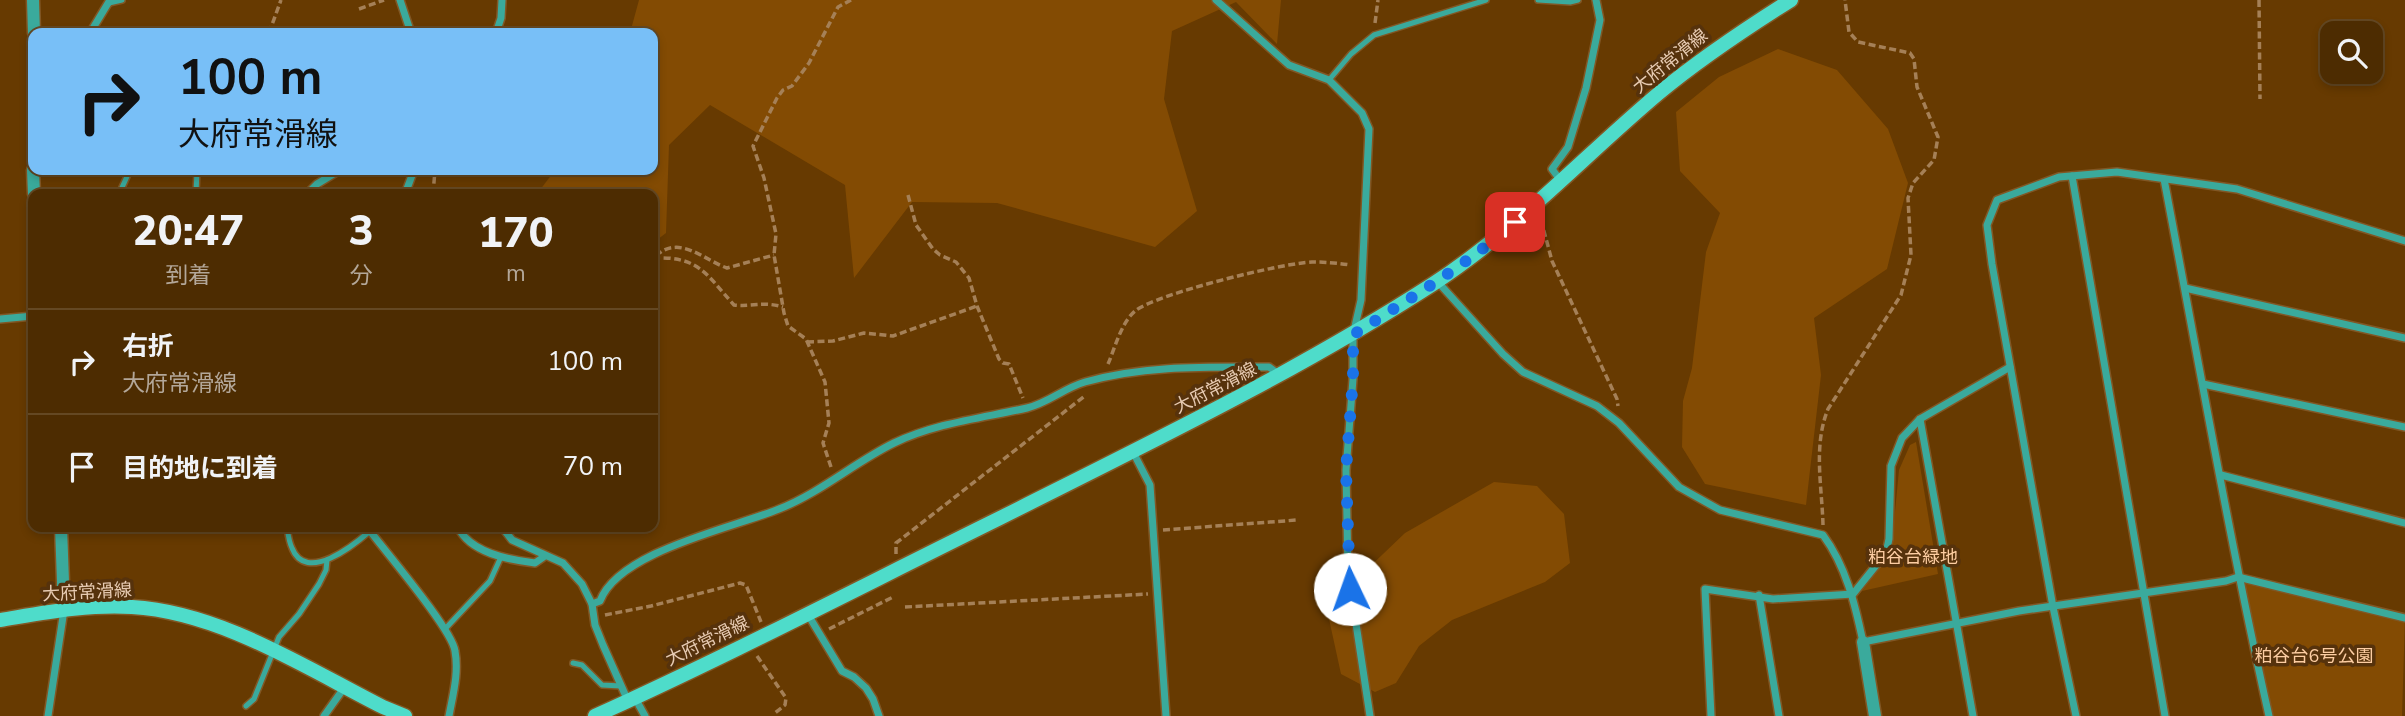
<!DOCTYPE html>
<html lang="ja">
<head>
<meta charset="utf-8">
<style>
	:root { --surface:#4d2c01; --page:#573810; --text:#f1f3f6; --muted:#b3a799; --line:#644823 }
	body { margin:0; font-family:"Nunito Sans","Noto Sans JP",sans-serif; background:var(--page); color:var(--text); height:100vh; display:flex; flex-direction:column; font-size:26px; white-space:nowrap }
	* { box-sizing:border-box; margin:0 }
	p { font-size:23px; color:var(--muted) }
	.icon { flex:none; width:38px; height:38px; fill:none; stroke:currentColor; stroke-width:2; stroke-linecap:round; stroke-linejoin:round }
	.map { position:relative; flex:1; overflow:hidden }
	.drawer { position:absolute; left:28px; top:189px; width:630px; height:343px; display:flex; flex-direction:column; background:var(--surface); border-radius:14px; box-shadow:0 4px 10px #0003,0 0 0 2px var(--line) }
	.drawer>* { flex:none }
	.guide { position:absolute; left:28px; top:28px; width:630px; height:147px; border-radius:14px; box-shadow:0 4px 10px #0003,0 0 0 2px var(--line); background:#78bff7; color:#111; overflow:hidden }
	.tools { position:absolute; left:2320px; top:21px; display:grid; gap:14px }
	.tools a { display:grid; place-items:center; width:63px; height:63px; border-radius:14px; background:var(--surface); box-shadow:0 4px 10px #0003,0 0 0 2px var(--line); font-size:35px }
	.pin { position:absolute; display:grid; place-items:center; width:60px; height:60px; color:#fff; margin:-30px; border-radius:14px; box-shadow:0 4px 10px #0006 }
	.me { position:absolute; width:77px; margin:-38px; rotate:357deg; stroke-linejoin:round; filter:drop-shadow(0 0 5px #0008) }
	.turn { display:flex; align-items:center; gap:24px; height:147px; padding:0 35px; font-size:32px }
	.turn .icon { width:91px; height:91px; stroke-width:2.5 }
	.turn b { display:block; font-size:49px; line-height:60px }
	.eta { display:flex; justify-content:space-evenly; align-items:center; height:119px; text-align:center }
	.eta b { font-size:42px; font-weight:800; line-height:49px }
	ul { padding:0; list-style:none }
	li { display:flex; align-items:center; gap:21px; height:105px; padding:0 35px; border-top:2px solid var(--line) }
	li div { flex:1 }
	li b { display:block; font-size:26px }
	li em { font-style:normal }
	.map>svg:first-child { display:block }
	.green { fill:#834b03 }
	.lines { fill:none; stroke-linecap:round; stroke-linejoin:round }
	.service-casing { stroke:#815725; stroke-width:8 }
	.minor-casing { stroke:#815725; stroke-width:10 }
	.tertiary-casing { stroke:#815725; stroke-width:15 }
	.secondary-casing { stroke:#815725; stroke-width:17 }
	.path { stroke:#a58057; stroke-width:3.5; stroke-dasharray:7 3.5; stroke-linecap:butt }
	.service { stroke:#3aaa9c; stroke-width:5 }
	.minor { stroke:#3aaa9c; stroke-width:7 }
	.tertiary { stroke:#3aaa9c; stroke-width:12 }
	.secondary { stroke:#4edcca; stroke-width:14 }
	.route { stroke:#1a73e8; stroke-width:12; stroke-dasharray:0 21.6 }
	.labels { text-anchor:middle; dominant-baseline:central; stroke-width:7; stroke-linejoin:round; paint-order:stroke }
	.street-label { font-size:18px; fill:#e7cbb3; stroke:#56320c }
	.park-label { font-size:18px; fill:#fdcda2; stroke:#56320c }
</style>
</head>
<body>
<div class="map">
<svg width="2405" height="716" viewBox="0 0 2405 716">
	<rect width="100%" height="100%" fill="#673a01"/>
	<g class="green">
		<path d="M639 0H1281L1277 44 1236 2 1172 31 1164 99 1197 211 1155 247 997 203 912 202 854 278 845 185 710 105 669 145 666 233 653 243V194H537L555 170H653V33H630Z"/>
		<path d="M1778 49 1837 70 1888 129 1908 183 1887 269 1814 318 1821 375 1806 505 1705 484 1682 447 1683 401 1692 368 1706 252 1720 213 1680 171 1676 112 1719 77Z"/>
		<path d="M1916 442 1938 574 1862 591 1891 553 1899 470 1910 445Z"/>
		<path d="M1494 482 1537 486 1564 514 1570 563 1545 582 1452 620 1419 646 1396 683 1375 692 1341 674 1329 619 1360 576 1405 533Z"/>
		<path d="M2238 577 2405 618 2402 716H2266Z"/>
	</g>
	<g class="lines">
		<g class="service-casing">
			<g id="service">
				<path d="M1538 0 1570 2 1578 0"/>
				<path d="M109 3 122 0"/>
				<path d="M1329 80 1351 54 1374 35 1486 0"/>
				<path d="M119 194 130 170"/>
				<path d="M196 194 197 170"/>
				<path d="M287 527C288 534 289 542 292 548 306 584 354 545 370 531"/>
				<path d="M445 629 490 581 501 557"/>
				<path d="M573 663 582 665 602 685 621 686"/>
				<path d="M246 706 254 699 279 637 299 614 319 584 326 570 327 560"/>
			</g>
		</g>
		<g class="minor-casing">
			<g id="minor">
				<path d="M400 0 411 33"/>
				<path d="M1216 0 1289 65 1329 80 1362 113 1369 129 1361 300 1353 335V379L1346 470 1348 571 1370 716"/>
				<path d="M90 33 110 0"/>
				<path d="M496 33 501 18 502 0"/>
				<path d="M2072 176 2165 716"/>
				<path d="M2164 179C2198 358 2229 538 2269 716"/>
				<path d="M1561 181 1552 169 1568 147 1586 88 1600 20 1596 0"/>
				<path d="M307 194 317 184 340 170"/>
				<path d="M405 194 414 170"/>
				<path d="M1437 281 1503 354 1523 372 1597 406 1619 423 1679 487 1720 510 1823 535C1846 566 1855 604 1863 642L2019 611 2226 581 2238 577 2405 618"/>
				<path d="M2185 288 2405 338"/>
				<path d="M0 319 33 316"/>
				<path d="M2203 384 2405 427"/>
				<path d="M1920 419 1973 716"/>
				<path d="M1133 452 1150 485 1166 716"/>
				<path d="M2221 475 2405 523"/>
				<path d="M367 527C384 550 452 629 455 651 459 673 453 694 449 716"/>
				<path d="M458 527C470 553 509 560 535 563L545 556"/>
				<path d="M502 527 512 540 563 563 582 584 592 604 595 625 603 645 628 701"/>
				<path d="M1759 595 1779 716"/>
				<path d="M592 604 600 601C619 551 733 528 779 509 820 493 855 462 894 443 936 423 982 418 1027 408 1048 403 1064 388 1085 382 1144 365 1208 367 1269 367L1280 375"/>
				<path d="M807 613 842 671 854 677 866 688 873 699 879 716"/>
				<path d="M635 698 645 716"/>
				<path d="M48 716 64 610"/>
				<path d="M324 716 344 688"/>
				<path d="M1711 716 1705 589 1773 599 1853 594 1886 553 1889 539 1891 466 1902 438 1920 419 2010 367"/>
				<path d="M2076 716 2053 607 1992 264 1987 225 1997 200 2059 177 2117 172 2237 189 2405 241"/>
			</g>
		</g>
		<g class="tertiary-casing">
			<g id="tertiary">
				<path d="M33 0 34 33"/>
				<path d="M33 170 34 194"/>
				<path d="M61 527 64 609"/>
				<path d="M1863 642 1875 716"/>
			</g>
		</g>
		<g class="secondary-casing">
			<g id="secondary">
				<path d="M0 620C43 613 88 604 132 607 220 612 306 668 383 707L405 716"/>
				<path d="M595 716C732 654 866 584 1000 518 1147 444 1295 373 1433 284 1516 230 1584 156 1659 93 1701 58 1745 29 1791 0"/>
			</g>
		</g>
		<g class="path">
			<path d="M2259 0 2260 99"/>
			<path d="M359 9 384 0"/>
			<path d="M1375 23 1378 0"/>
			<path d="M269 33 281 0"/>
			<path d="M433 194 435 170"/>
			<path d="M465 194 479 193"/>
			<path d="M908 195 916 225 933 249 940 255 956 262 969 278 977 306 999 359 1003 363 1009 364 1023 398"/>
			<path d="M1541 220 1552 261 1617 399 1618 406"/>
			<path d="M656 256C679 234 704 260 727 268L774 255"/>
			<path d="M653 258C699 256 706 274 734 305 753 307 763 301 783 307"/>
			<path d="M807 342 833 341 864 333 893 336 977 306"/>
			<path d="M1108 364C1115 348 1121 323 1135 311 1156 294 1282 263 1312 262 1325 262 1338 263 1350 265"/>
			<path d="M831 467 823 443 829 423 825 382 806 339 788 326 784 313 774 255 776 234 764 178 753 146 777 98 783 90 792 86 809 63 838 7 851 0"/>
			<path d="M1823 525C1822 486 1813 446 1828 409L1901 295 1911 255 1908 198 1913 183 1934 160 1938 137 1917 87 1914 59 1910 53 1858 42 1849 32 1845 0"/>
			<path d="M1163 530 1297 520"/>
			<path d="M896 554V543L1086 395"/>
			<path d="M905 607 1148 594"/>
			<path d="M605 615 651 606 740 583 746 585 761 622"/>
			<path d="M829 629 893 597"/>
			<path d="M757 656 786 698 785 705 775 713"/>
		</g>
		<use href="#service" class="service"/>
		<use href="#minor" class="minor"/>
		<use href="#tertiary" class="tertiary"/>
		<use href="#secondary" class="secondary"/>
	</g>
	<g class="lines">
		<path class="route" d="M1350 589 1346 470 1353 379V335C1408 299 1466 266 1515 222"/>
	</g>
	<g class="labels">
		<g class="street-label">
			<text transform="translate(1670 61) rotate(-39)">大府常滑線</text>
			<text transform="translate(1215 388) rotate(-27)">大府常滑線</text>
			<text transform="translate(87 592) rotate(-3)">大府常滑線</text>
			<text transform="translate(707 641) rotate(-26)">大府常滑線</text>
		</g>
		<g class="park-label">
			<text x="1913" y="557">粕谷台緑地</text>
			<text x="2314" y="656">粕谷台6号公園</text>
		</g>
	</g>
</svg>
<div class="tools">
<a><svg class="icon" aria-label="search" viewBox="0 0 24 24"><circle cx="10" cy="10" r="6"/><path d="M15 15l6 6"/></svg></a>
</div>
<div class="pin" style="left:1515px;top:222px;background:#d93025"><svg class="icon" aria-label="arrive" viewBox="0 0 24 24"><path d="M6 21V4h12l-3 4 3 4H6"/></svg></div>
<svg class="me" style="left:1350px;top:589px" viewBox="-20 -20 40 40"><circle r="19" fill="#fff"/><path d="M0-13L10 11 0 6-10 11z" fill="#1a73e8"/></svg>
<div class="guide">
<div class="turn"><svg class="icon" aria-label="right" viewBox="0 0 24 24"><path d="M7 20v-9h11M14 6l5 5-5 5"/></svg><div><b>100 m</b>大府常滑線</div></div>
</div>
<section class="drawer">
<div class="eta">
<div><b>20:47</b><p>到着</p></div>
<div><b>3</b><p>分</p></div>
<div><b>170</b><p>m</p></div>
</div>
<ul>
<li><svg class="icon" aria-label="right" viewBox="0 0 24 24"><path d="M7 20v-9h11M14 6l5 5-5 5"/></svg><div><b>右折</b><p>大府常滑線</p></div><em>100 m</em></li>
<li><svg class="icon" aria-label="arrive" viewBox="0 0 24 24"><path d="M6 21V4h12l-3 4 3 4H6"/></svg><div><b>目的地に到着</b></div><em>70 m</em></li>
</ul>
</section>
</div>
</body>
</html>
